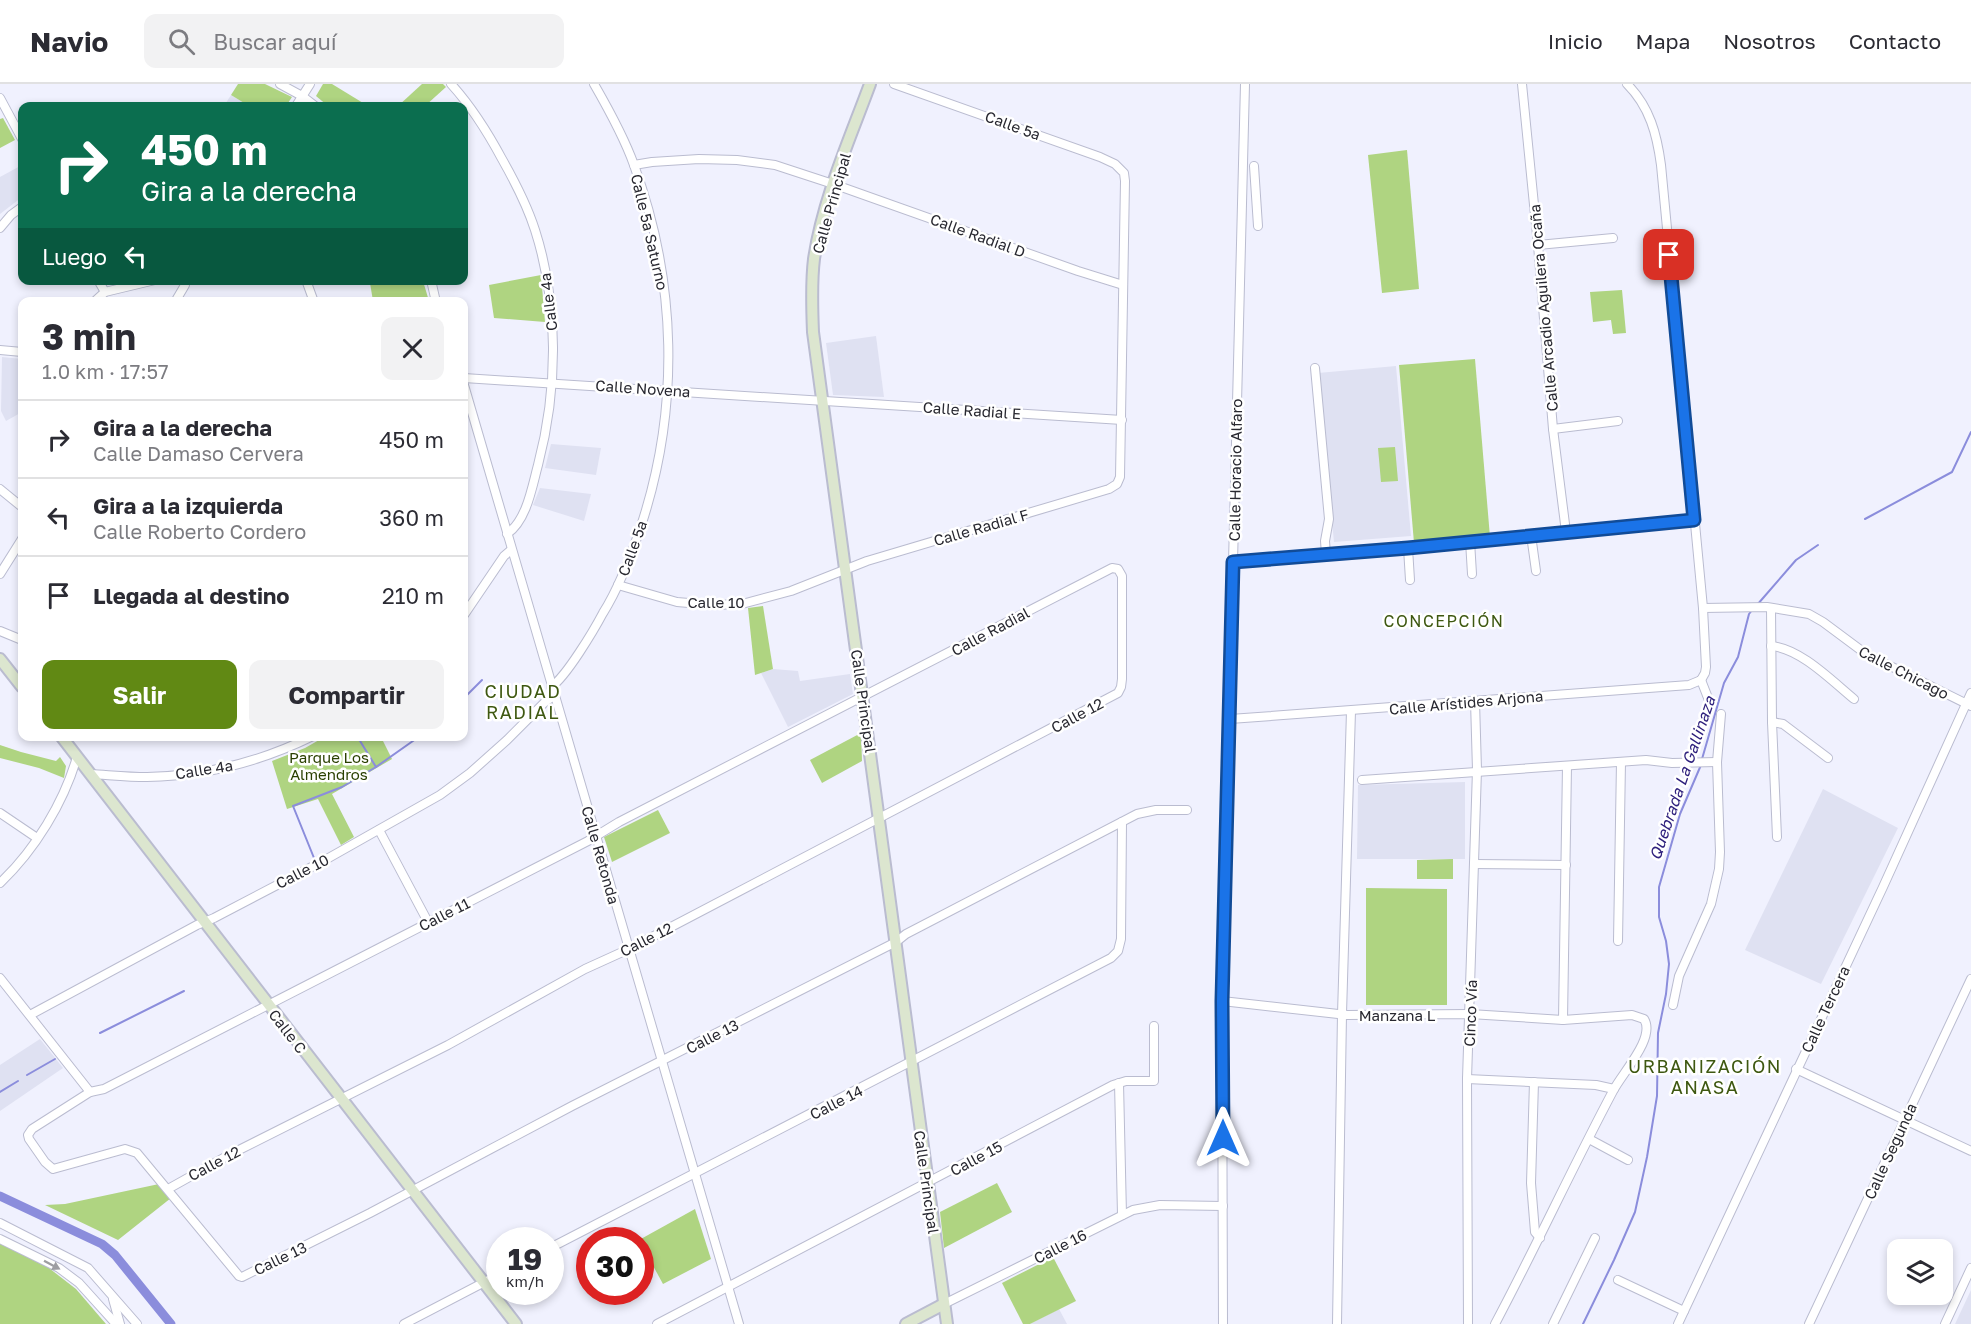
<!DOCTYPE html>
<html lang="es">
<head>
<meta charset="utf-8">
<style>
	:root { --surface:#fff; --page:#f2f2f3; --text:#2b2b33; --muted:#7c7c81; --line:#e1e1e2; --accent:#618914 }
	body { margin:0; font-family:"Golos Text",sans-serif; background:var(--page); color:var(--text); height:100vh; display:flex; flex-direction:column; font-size:22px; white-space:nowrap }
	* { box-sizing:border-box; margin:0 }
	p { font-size:20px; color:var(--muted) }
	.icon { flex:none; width:33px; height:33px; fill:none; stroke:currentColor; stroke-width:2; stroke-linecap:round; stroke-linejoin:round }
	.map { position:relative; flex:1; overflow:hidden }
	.drawer { position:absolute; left:18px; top:213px; width:450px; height:444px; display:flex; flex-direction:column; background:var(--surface); border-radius:12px; box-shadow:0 3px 9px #0003 }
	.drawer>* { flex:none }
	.guide { position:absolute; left:18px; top:18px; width:450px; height:183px; border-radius:12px; box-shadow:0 3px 9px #0003; background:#0b6e4f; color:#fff; overflow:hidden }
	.tools { position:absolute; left:1887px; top:1155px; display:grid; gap:12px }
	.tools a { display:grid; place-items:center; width:66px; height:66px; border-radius:12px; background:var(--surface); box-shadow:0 3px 9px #0003; font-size:30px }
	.speed { position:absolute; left:486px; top:1143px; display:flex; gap:12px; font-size:30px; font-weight:700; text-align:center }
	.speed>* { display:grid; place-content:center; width:78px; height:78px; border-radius:50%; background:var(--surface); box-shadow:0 3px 9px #0003; line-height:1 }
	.speed small { font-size:15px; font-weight:400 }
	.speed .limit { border:9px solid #d22; background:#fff; color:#111 }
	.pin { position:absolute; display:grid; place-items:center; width:51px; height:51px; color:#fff; margin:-26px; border-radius:12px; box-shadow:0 3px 9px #0006 }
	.me { position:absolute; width:66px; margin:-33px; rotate:0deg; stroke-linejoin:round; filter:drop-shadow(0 0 4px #0008) }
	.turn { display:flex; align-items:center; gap:21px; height:126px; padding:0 24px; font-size:27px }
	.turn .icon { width:78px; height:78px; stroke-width:2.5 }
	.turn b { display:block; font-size:42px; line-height:51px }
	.then { display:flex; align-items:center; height:57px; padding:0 24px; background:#0003; gap:12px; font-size:22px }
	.round { display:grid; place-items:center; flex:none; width:63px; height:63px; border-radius:12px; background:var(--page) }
	.summary { display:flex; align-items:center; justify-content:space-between; height:102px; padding:0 24px }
	h1 { font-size:36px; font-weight:700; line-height:45px }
	.cta { display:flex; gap:12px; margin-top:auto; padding:12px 24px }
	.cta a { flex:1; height:69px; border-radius:12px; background:var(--accent); color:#fff; font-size:24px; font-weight:700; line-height:69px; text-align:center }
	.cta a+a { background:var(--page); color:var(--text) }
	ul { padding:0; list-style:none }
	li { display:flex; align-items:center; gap:18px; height:78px; padding:0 24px; border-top:2px solid var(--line) }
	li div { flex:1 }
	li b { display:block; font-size:22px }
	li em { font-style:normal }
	header { display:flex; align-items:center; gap:36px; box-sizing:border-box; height:84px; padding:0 30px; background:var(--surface); border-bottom:2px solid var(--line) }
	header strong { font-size:28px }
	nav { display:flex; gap:33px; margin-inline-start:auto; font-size:21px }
	.search { width:420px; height:54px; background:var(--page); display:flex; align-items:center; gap:15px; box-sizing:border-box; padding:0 21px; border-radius:12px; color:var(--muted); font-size:22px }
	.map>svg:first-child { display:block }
	.built { fill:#dfe1f2 }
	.green { fill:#afd481 }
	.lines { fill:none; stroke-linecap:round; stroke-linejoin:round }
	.stream { stroke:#8b8ddc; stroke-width:2 }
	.canal { stroke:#8b8ddc; stroke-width:9 }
	.street-casing { stroke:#babcd0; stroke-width:10 }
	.secondary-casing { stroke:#babcd0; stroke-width:14 }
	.street { stroke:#fff; stroke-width:8 }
	.secondary { stroke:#dce6cf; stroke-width:10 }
	.oneway { fill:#9e9ea2 }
	.route-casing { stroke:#114b97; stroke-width:15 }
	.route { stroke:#1a73e8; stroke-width:10 }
	.labels { text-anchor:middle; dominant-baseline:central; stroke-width:5; stroke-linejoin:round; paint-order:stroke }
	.street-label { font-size:15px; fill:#282830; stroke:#fff }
	.park-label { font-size:15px; fill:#2a4001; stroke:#fff }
	.neighbourhood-label { font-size:16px; letter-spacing:1.5px; fill:#3e5811; stroke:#fff }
	.water-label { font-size:16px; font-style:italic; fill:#2f217d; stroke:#fff }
	.quarter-label { font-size:18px; letter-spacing:1.5px; fill:#3e5811; stroke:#fff }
</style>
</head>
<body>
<header>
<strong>Navio</strong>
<div class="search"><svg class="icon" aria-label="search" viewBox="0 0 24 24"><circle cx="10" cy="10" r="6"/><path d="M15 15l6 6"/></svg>Buscar aquí</div>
<nav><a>Inicio</a><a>Mapa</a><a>Nosotros</a><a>Contacto</a></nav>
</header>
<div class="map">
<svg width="1971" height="1240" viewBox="0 0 1971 1240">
	<rect width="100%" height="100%" fill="#f0f1fe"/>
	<g class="built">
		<path d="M231 11 249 22H224Z"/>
		<path d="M22 81V113L0 130V93Z"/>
		<path d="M876 252 884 313 833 311 826 259Z"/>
		<path d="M2 273 22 275V328L6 337 1 327Z"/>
		<path d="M1396 282 1411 452 1334 458 1318 289Z"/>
		<path d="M551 360 601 364 596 391 545 384Z"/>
		<path d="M540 404 591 410 584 437 533 421Z"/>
		<path d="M773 585 798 587 800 597 850 590 853 610 788 643 761 589Z"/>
		<path d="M1465 698V775H1357L1358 701Z"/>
		<path d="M1823 705 1898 744 1821 900 1745 866Z"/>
		<path d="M40 955 63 984 0 1027V981Z"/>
		<path d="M1971 1206V1240H1955Z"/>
		<path d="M1059 1225 1067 1240H1030Z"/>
	</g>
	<g class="green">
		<path d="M238 0H265L292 13 286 22H249L231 11Z"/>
		<path d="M323 0H332L368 22H328L316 12Z"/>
		<path d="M422 0H443L446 3 425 22H398Z"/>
		<path d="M3 34 15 56 0 64V35Z"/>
		<path d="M1407 66 1419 205 1382 209 1368 71Z"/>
		<path d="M541 191 545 238 494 234 489 201Z"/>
		<path d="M376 197H423L429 217H373L370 199Z"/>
		<path d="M1622 206 1626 249 1613 250 1611 236 1593 238 1590 208Z"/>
		<path d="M1475 275 1490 453 1414 459 1399 281Z"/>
		<path d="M1395 363 1398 397 1381 398 1378 364Z"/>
		<path d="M763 522 773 585 755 591 748 524Z"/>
		<path d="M861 649 862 677 822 699 810 676Z"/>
		<path d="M326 652 381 653 392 675 332 710 354 753 341 761 318 715 287 725 272 677 305 664Z"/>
		<path d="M0 661 21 668 56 677 60 673 66 682 64 694 39 684 0 674Z"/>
		<path d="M658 726 670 749 612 778 604 753Z"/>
		<path d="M1453 775V795H1417V776Z"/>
		<path d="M1366 804 1447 805V921H1366Z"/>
		<path d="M997 1099 1012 1128 944 1164 940 1128Z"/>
		<path d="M159 1100 171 1114 118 1156 45 1121 65 1120Z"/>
		<path d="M695 1125 711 1175 663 1200 639 1156Z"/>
		<path d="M0 1159 45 1181 76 1205 106 1240H0Z"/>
		<path d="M1053 1173 1076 1217 1030 1240H1023L1002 1199Z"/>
	</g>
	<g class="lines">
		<g class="stream">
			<path d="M1865 435 1952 388 1971 348"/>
			<path d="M1757 521 1796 476 1818 461"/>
			<path d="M464 614 482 596"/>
			<path d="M1702 675 1724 599 1738 573 1749 530 1753 525"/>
			<path d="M376 683 420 652"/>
			<path d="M314 774 293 722 342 703 376 683 357 652"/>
			<path d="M100 949 184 907"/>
			<path d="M27 991 55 975"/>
			<path d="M0 1008 18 997"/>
			<path d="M1583 1240 1614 1176 1635 1128 1647 1073 1657 1012 1658 949 1666 910 1669 880 1666 857 1659 833V803L1680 730 1701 681"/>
		</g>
		<path class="canal" d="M0 1112 102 1160 115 1171 171 1240"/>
		<g class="street-casing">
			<g id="street">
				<path d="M280 0 302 12 315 22"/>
				<path d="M451 0C472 23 488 49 502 75 515 98 527 121 535 146 559 221 558 305 538 381 532 403 527 436 507 450"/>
				<path d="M1522 0 1538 161 1553 345 1566 448"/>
				<path d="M1627 0C1650 23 1657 51 1661 81L1703 524 1706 583 1705 589 1701 596"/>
				<path d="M0 14 22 55"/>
				<path d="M296 22 310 0"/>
				<path d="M634 81 652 78 699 75 737 76 775 81 833 100 1078 187 1123 201"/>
				<path d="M1254 82 1258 142"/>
				<path d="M0 144 11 131 22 123"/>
				<path d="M1538 161 1613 154"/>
				<path d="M98 196 105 208"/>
				<path d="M306 196 314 218"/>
				<path d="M431 196 436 218"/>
				<path d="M94 218 105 208 155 196"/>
				<path d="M175 218 185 201 184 196"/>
				<path d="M0 266 22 268"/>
				<path d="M1315 284 1329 435 1325 457 1326 470"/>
				<path d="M464 294 1122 336"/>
				<path d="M464 301 739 1240"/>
				<path d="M1553 345 1618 337"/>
				<path d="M0 405 22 423"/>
				<path d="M1531 451 1536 487"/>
				<path d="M1470 457 1472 490"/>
				<path d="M1408 464 1410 496"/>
				<path d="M1233 478 1408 464 1694 437"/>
				<path d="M0 490 22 455"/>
				<path d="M618 501 677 518 712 521 742 520 791 507 867 477 1109 405 1117 400 1120 393 1125 97 1124 89 1115 80 1100 73 894 0"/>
				<path d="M1703 524 1767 523 1809 530 1823 538 1866 570 1971 622"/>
				<path d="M1771 524 1772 638 1777 753"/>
				<path d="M464 531 504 472 511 466"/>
				<path d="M0 547 22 556"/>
				<path d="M1771 562C1800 564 1832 597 1854 615"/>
				<path d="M1701 596 1710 619"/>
				<path d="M551 603C566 593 594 546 603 529 620 502 631 472 641 442 680 324 677 198 634 81 624 53 609 26 594 0"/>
				<path d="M1230 635 1689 601 1701 596"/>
				<path d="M1772 638 1783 640 1828 674"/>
				<path d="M91 690C109 691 128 693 147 693 204 692 262 677 313 652"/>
				<path d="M1362 696 1646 676 1672 679 1717 678"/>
				<path d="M0 729 37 754"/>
				<path d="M379 746 428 838"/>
				<path d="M1474 780 1566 781"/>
				<path d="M0 799C35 766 64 718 77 673"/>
				<path d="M1618 857 1621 678"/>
				<path d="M0 894 90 1008"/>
				<path d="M1222 917 1347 931 1470 930 1563 936 1632 931 1644 935C1656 954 1622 989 1613 1007 1572 1084 1536 1163 1495 1240"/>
				<path d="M1673 921 1679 892 1711 820 1719 785 1720 768 1717 678 1721 630"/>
				<path d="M30 931 197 841 214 834 325 776 440 711 470 689 507 656 545 618 554 612"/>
				<path d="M1563 936 1567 682"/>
				<path d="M1796 985 1971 1067"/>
				<path d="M1467 995 1596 1001 1614 1005"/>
				<path d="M1534 998 1531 1099 1535 1148 1540 1154"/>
				<path d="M1119 999 1122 1131"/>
				<path d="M1589 1055 1628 1076"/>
				<path d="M168 1105 227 1072 448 961 585 885 629 865 1118 609 1121 603 1122 595V492L1118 485 1112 484 619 738 588 757 104 1005 90 1008 32 1045 28 1051 29 1055 45 1078 53 1085 125 1065 137 1069 239 1192 242 1193 370 1129 572 1022 896 858 906 850 1137 730 1156 726H1187"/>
				<path d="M0 1139 88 1184 137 1240"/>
				<path d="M0 1155 59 1184 79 1199 116 1240"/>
				<path d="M550 1164 1111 874 1118 867 1121 855 1122 738"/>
				<path d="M1618 1196 1684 1227"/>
				<path d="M113 1215 120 1240"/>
				<path d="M944 1220 1133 1126 1160 1121 1223 1122"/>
				<path d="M404 1240 500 1190"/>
				<path d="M657 1240 1113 1001 1126 997H1154V942"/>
				<path d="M1223 1240 1222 917 1245 0"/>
				<path d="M1337 1240 1342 930 1351 627"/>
				<path d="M1468 1240 1467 995 1477 686 1475 617"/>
				<path d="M1553 1240 1595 1154"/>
				<path d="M1678 1240 1883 803 1971 609"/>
				<path d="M1809 1240 1971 895"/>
				<path d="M1945 1240 1971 1184"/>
			</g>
		</g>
		<g class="secondary-casing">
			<g id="secondary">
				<path d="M870 0C849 57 823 115 814 175 811 199 812 224 813 248L947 1240"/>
				<path d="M0 575 22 603"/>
				<path d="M61 652 516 1240"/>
				<path d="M906 1240 944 1220"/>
			</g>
		</g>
		<use href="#street" class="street"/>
		<use href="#secondary" class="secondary"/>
	</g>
	<defs><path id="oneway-solid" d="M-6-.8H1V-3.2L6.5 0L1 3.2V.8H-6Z" transform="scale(1.5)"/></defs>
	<use class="oneway" href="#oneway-solid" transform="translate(52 1181) rotate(28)"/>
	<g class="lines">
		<g class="route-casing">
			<path id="route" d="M1223 1054 1222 917 1233 478 1408 464 1694 436 1669 171"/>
		</g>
		<use href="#route" class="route"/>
	</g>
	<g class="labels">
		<g class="street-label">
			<text transform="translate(1013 41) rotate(20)">Calle 5a</text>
			<text transform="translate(831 119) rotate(-74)">Calle Principal</text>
			<text transform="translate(650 148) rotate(77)">Calle 5a Saturno</text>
			<text transform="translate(978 151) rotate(20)">Calle Radial D</text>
			<text transform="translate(548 218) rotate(-97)">Calle 4a</text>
			<text transform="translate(1543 224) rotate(-95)">Calle Arcadio Aguilera Ocaña</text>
			<text transform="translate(643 304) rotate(4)">Calle Novena</text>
			<text transform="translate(972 326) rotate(4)">Calle Radial E</text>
			<text transform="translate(1235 386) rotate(-89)">Calle Horacio Alfaro</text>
			<text transform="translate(981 443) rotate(-16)">Calle Radial F</text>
			<text transform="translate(632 464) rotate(-70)">Calle 5a</text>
			<text x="716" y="518">Calle 10</text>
			<text transform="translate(990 547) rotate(-28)">Calle Radial</text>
			<text transform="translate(1904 588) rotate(27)">Calle Chicago</text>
			<text transform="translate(864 617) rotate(82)">Calle Principal</text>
			<text transform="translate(1466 618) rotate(-5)">Calle Arístides Arjona</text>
			<text transform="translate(1077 631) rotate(-28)">Calle 12</text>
			<text transform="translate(204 685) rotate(-9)">Calle 4a</text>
			<text transform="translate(601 771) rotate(74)">Calle Retonda</text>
			<text transform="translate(302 787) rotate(-27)">Calle 10</text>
			<text transform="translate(444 830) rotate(-27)">Calle 11</text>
			<text transform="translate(646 855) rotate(-27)">Calle 12</text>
			<text transform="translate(1825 925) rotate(-65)">Calle Tercera</text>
			<text transform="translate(1470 929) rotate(-88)">Cinco Vía</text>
			<text x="1397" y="931">Manzana L</text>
			<text transform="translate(288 947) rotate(52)">Calle C</text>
			<text transform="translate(712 952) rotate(-27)">Calle 13</text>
			<text transform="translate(836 1018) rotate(-27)">Calle 14</text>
			<text transform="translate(1890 1067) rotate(-65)">Calle Segunda</text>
			<text transform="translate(976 1074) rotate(-28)">Calle 15</text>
			<text transform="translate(214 1079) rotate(-28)">Calle 12</text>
			<text transform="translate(927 1098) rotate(82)">Calle Principal</text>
			<text transform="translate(1060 1162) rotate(-27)">Calle 16</text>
			<text transform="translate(280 1174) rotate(-26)">Calle 13</text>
		</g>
		<g class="park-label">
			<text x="329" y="673">Parque Los<tspan x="329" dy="17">Almendros</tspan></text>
		</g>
		<g class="neighbourhood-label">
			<text x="1444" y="537">CONCEPCIÓN</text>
		</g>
		<g class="water-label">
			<text transform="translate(1682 694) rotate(-71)">Quebrada La Gallinaza</text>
		</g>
		<g class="quarter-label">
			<text x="523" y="607">CIUDAD<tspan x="523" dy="21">RADIAL</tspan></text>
			<text x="1705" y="982">URBANIZACIÓN<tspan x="1705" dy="21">ANASA</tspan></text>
		</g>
	</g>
</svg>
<div class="tools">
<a><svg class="icon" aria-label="layers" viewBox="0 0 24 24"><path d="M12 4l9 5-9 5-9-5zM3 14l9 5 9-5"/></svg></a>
</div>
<div class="speed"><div>19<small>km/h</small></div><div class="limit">30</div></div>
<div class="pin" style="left:1669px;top:171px;background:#d93025"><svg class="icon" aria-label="arrive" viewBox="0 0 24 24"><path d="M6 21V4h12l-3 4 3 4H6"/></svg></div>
<svg class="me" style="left:1223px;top:1054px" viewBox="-20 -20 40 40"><path d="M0-17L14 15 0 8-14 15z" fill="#1a73e8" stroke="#fff" stroke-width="4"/></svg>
<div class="guide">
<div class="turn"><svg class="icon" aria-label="right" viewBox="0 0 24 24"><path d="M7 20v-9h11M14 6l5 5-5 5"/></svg><div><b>450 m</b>Gira a la derecha</div></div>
<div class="then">Luego<svg class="icon" aria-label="left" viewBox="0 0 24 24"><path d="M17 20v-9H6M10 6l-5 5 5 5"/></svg></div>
</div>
<section class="drawer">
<div class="summary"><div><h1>3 min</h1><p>1.0 km · 17:57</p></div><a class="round"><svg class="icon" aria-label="close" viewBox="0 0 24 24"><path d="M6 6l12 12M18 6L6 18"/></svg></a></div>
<ul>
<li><svg class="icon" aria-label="right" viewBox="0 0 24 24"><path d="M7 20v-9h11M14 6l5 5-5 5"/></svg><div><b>Gira a la derecha</b><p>Calle Damaso Cervera</p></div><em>450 m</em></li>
<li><svg class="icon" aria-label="left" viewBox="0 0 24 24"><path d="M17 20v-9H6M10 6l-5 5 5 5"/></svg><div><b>Gira a la izquierda</b><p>Calle Roberto Cordero</p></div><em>360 m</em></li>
<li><svg class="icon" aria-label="arrive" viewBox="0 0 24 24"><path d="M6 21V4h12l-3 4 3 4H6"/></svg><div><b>Llegada al destino</b></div><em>210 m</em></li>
</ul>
<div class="cta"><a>Salir</a><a>Compartir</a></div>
</section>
</div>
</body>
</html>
